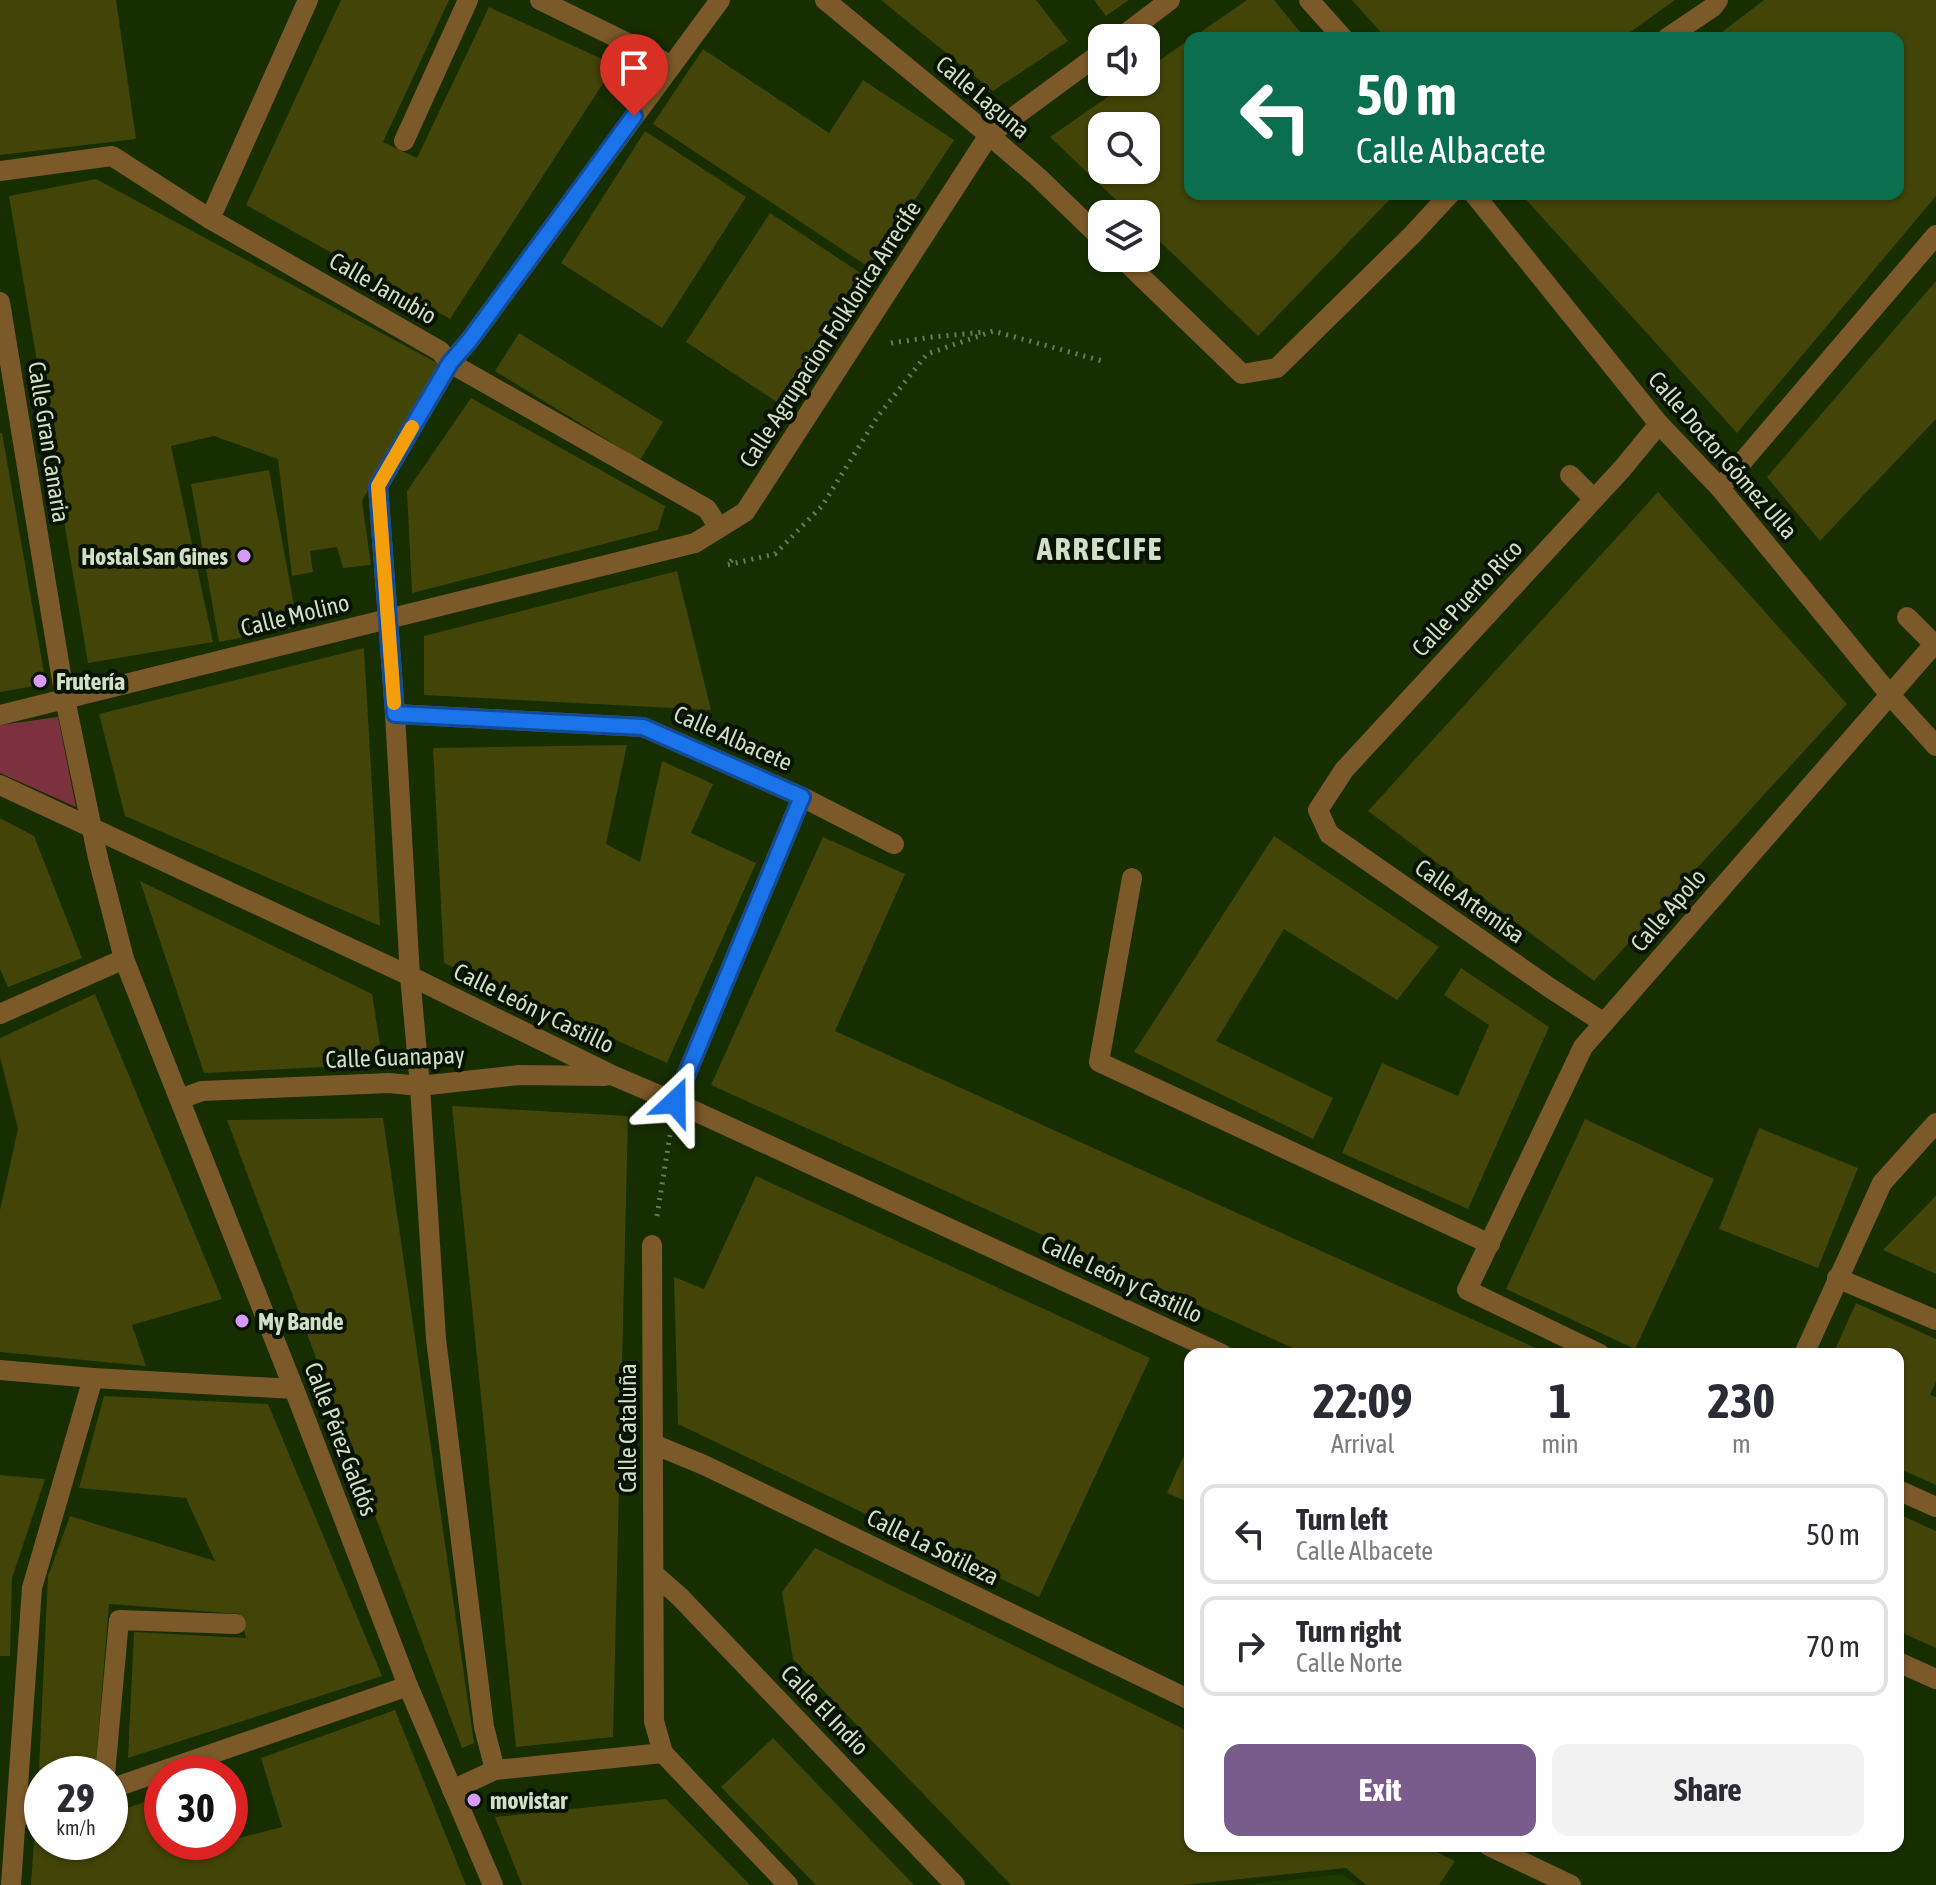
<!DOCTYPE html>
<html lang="en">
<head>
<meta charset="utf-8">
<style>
	:root { --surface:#fff; --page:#f2f2f3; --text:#2b2b33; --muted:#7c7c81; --line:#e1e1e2; --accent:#785d8c }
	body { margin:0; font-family:"Asap Condensed",sans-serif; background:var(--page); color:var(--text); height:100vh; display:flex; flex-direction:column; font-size:30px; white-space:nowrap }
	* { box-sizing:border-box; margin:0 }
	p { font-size:26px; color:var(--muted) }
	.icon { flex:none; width:44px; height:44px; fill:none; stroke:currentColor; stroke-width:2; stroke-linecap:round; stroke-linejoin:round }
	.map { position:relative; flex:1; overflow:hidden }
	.sheet { position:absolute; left:1184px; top:1348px; width:720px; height:504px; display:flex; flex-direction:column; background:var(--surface); border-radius:16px; box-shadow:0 2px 6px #0004 }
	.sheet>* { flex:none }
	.guide { position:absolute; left:1184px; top:32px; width:720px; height:168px; border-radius:16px; box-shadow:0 2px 6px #0004; background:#0b6e4f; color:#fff; overflow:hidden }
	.controls { position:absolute; left:1088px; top:24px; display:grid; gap:16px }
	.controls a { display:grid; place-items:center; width:72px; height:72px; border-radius:16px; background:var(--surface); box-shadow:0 2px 6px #0004; font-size:40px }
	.speed { position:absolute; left:24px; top:1756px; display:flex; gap:16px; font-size:40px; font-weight:700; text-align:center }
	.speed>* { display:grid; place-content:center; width:104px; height:104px; border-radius:50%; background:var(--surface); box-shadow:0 2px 6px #0004; line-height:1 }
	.speed small { font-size:20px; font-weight:400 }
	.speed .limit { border:12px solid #d22; background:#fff; color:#111 }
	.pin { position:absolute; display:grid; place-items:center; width:68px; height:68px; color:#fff; margin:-82px -34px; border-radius:50% 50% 50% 0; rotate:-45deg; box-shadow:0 0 8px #0007 }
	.pin .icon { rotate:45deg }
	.me { position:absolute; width:88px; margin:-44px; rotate:23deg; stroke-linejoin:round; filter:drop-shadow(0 0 6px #0008) }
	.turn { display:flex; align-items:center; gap:28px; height:168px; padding:0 40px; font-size:36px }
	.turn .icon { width:104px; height:104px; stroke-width:2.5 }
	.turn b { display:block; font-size:56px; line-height:68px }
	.eta { display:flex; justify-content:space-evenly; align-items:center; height:136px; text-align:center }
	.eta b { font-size:48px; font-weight:700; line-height:56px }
	.cta { display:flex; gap:16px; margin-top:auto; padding:16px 40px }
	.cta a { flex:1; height:92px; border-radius:16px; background:var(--accent); color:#fff; font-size:32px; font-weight:700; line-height:92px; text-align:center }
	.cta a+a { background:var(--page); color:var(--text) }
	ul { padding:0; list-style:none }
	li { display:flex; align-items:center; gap:24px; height:100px; margin:0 16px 12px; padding:0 24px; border:4px solid var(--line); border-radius:16px }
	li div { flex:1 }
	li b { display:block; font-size:30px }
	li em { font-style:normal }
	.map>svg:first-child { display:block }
	.built { fill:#1e3900 }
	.green { fill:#7b323e }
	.building { fill:#424408; fill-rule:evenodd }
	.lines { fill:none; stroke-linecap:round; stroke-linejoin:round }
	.path { stroke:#697c57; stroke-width:5; stroke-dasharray:2 6; stroke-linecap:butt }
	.minor { stroke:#7c5929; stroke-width:20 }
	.route-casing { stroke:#114b97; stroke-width:20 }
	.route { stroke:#1a73e8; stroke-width:14 }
	.slow { stroke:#f59e0b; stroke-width:14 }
	.poi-dot { fill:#d69bf9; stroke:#091303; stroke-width:3 }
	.labels { text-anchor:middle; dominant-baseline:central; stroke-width:8; stroke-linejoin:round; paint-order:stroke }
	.street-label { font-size:24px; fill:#d0dfc5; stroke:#091303 }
	.poi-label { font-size:24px; font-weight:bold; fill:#d0dfc5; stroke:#091303; text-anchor:start }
	.district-label { font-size:32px; font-weight:bold; letter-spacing:2px; fill:#d0dfc5; stroke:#091303 }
</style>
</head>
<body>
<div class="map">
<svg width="1936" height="1885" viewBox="0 0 1936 1885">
	<rect width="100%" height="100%" fill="#172e00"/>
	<path class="built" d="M1343 1874 1357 1885H1244Z"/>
	<path class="green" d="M58 717 76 807 0 773V725Z"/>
	<g class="building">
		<path d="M0 0H116L136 139 0 155Z"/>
		<path d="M341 0H449L383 142 417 158 489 7 615 65 450 319 246 205Z"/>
		<path d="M881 0H1036L1068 41 993 91Z"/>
		<path d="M1094 0H1129L1106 16Z"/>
		<path d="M1247 0H1274L1305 38H1192Z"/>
		<path d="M1352 0H1675L1622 38H1386Z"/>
		<path d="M1764 0H1936V196L1737 433 1521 194H1898V38H1714Z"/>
		<path d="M1190 39V194H1395L1258 336 1146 228V214H1131L1050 137 1129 82H1146V70ZM1102 126H1146V170H1102Z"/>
		<path d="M703 49 829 133 863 80 954 140 870 268 653 124Z"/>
		<path d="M645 131 746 197 662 328 561 263Z"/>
		<path d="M96 179 439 364 362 501 371 565 343 568 337 547 310 551 313 572 292 576 278 459 214 436 171 446 213 642 88 663 9 196Z"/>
		<path d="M770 213 868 278 783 406 686 342Z"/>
		<path d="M1936 281V419L1820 541 1767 477Z"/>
		<path d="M519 333 663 422 640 460 495 371Z"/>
		<path d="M471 398 665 506 658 530 412 593 407 491Z"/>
		<path d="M0 433H2L46 684 0 692Z"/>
		<path d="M269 470 298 627 219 642 191 484Z"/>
		<path d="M1658 492 1847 704 1594 981 1368 811Z"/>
		<path d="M677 571 711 710 424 695V636Z"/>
		<path d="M364 648 380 926 125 816 99 714Z"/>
		<path d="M627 745 606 844 640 862 662 761 713 784 691 833 756 863 667 1063 444 963 433 748Z"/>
		<path d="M0 818 34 836 82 958 8 987 0 969Z"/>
		<path d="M1274 836 1439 947 1397 1000 1284 929 1216 1041 1333 1098 1313 1139 1134 1052Z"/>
		<path d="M823 837 905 874 835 1031 1549 1354H1306L711 1085Z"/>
		<path d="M140 881 372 994 383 1064 204 1073Z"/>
		<path d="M1461 968 1549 1027 1468 1209 1342 1153 1382 1063 1458 1096 1489 1025 1444 995Z"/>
		<path d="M95 994 222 1299 132 1325 146 1366 0 1352V1210L18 1129 0 1057V1038Z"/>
		<path d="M452 1106 628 1116 613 1737 516 1747Z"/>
		<path d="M383 1118 474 1743 462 1748 227 1120Z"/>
		<path d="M1585 1119 1714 1179 1635 1349 1506 1289Z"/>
		<path d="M1759 1128 1858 1168 1818 1268 1719 1229Z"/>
		<path d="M756 1176 1150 1358 1039 1597 678 1424 674 1277 704 1289Z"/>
		<path d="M1936 1196V1274L1883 1250Z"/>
		<path d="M1856 1303 1936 1339V1382L1930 1395 1936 1397V1485L1898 1468V1354H1833Z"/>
		<path d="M104 1396 268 1404 382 1676 128 1758 134 1632 246 1638 240 1614 109 1604 95 1774H42V1789L38 1790 48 1576 70 1516 215 1561 186 1498 79 1488Z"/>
		<path d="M1190 1442V1503L1167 1493Z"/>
		<path d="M0 1475 45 1479 12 1578 10 1656H0Z"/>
		<path d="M1898 1514 1936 1531V1648L1898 1631Z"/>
		<path d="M815 1548 1190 1732V1846H1424L1455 1861 1439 1885H1366L1346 1868 1183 1885H1011L793 1659 782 1592Z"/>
		<path d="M395 1710 466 1885H31L34 1840 42 1838V1842H110V1814L162 1796V1842H230L231 1824 235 1839 282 1827 261 1758Z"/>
		<path d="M773 1738 914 1885H816L721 1787Z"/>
		<path d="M666 1799 750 1885H522L495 1817Z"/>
	</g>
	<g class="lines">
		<g class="path">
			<path d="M891 343 933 337 984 332"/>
			<path d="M732 560 727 565 775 554 822 506 878 416 927 354 993 331 1106 362"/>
			<path d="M657 1216 670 1135"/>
		</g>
		<g class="minor">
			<path d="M540 0 652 55 671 66"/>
			<path d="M825 0 989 135 1038 177 1102 239"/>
			<path d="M1309 0 1343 38"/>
			<path d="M1120 38 1170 0"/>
			<path d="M1667 38 1713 7 1718 0"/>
			<path d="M404 141 468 0"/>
			<path d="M0 171 112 156 210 219 440 351 450 363 466 372 707 509 719 528"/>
			<path d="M1474 194 1659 424 1720 488 1890 695 1936 746"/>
			<path d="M210 219 308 0"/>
			<path d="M1122 258 1242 374 1277 368 1413 234 1450 194"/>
			<path d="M0 302 65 699 98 858 124 959 294 1389 408 1686 493 1885"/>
			<path d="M1570 475 1594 499"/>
			<path d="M1720 488 1936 235"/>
			<path d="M1907 617 1936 646"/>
			<path d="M395 714 643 727 802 797 894 844"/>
			<path d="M0 715 695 543 745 512 989 135 1102 52"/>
			<path d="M0 785 410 976 614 1076 675 1102 1222 1354"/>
			<path d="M1132 878 1099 1062 1490 1244"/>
			<path d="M0 1014 124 959"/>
			<path d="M1604 1023 1550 988 1329 834 1318 810 1344 770 1622 469 1659 424"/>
			<path d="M180 1099 202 1091 389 1083 420 1086 519 1075 605 1076"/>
			<path d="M675 1102 802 797"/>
			<path d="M652 1245 654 1721 663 1753 788 1885"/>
			<path d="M1837 1278 1936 1320"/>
			<path d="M1600 1354 1467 1290 1583 1047 1936 642"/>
			<path d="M1804 1354 1882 1183 1936 1123"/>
			<path d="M0 1370 93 1378 294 1389"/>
			<path d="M653 1444 704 1465 1190 1700"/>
			<path d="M1898 1490 1936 1507"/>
			<path d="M654 1574 680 1597 955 1885"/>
			<path d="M1898 1662 1936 1679"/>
			<path d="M495 1770 484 1727 436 1339 420 1086 410 976 395 714 378 486 450 363 469 341 720 0"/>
			<path d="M105 1774 119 1620 236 1624"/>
			<path d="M110 1789 408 1686"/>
			<path d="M452 1790 495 1770 663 1753"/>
			<path d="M17 1817 42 1809"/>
			<path d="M1489 1846 1571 1885"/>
			<path d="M11 1885 32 1588 93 1378"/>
		</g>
	</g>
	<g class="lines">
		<g class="route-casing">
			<path id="route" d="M634 116 469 341 450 363 378 486 395 714 643 727 802 797 675 1102"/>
		</g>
		<use href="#route" class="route"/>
		<path class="slow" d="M394 703 378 486 412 427"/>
	</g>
	<g class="poi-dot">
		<circle cx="244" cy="556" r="8"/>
		<circle cx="40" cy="681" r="8"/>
		<circle cx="242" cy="1321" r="8"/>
		<circle cx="474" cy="1800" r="8"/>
	</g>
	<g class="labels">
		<g class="street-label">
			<text transform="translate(983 97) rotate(40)">Calle Laguna</text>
			<text transform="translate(383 288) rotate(30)">Calle Janubio</text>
			<text transform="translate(830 334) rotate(-57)">Calle Agrupacion Folklorica Arrecife</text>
			<text transform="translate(49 442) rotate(81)">Calle Gran Canaria</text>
			<text transform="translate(1723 455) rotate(49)">Calle Doctor Gómez Ulla</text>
			<text transform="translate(1467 598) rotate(-47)">Calle Puerto Rico</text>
			<text transform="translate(295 615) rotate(-14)">Calle Molino</text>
			<text transform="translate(733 738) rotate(24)">Calle Albacete</text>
			<text transform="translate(1470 901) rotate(35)">Calle Artemisa</text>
			<text transform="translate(1668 910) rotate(-49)">Calle Apolo</text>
			<text transform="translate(534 1008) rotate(26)">Calle León y Castillo</text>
			<text transform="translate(395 1057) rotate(-2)">Calle Guanapay</text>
			<text transform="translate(1122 1279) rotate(25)">Calle León y Castillo</text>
			<text transform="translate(627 1428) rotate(-90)">Calle Cataluña</text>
			<text transform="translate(341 1439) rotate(69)">Calle Pérez Galdós</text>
			<text transform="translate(933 1547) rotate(26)">Calle La Sotileza</text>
			<text transform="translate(825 1710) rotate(46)">Calle El Indio</text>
		</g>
		<g class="poi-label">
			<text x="228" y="556" text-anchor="end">Hostal San Gines</text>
			<text x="56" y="681">Frutería</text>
			<text x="258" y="1321">My Bande</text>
			<text x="490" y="1800">movistar</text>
		</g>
		<g class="district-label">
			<text x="1100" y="548">ARRECIFE</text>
		</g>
	</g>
</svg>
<div class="controls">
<a><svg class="icon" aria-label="sound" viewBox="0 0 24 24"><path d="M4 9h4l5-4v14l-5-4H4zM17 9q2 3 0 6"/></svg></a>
<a><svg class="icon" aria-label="search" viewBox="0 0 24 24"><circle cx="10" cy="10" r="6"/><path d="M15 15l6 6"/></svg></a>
<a><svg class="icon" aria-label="layers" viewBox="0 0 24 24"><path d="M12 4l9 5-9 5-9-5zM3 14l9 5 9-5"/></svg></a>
</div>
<div class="speed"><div>29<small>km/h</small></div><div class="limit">30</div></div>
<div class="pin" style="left:634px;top:116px;background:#d93025"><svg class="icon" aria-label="arrive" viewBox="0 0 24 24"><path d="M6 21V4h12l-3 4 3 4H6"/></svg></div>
<svg class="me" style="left:675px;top:1102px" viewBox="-20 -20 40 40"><path d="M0-17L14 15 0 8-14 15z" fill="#1a73e8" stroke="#fff" stroke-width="4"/></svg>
<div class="guide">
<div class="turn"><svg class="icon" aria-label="left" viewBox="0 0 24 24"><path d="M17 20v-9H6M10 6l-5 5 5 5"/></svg><div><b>50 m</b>Calle Albacete</div></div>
</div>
<section class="sheet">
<div class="eta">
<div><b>22:09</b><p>Arrival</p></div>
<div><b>1</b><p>min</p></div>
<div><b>230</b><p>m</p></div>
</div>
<ul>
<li><svg class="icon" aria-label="left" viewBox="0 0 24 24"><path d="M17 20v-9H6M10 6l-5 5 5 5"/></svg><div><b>Turn left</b><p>Calle Albacete</p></div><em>50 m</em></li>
<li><svg class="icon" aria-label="right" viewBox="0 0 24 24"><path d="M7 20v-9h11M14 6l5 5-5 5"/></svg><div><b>Turn right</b><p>Calle Norte</p></div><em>70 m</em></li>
</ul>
<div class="cta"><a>Exit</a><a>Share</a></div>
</section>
</div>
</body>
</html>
